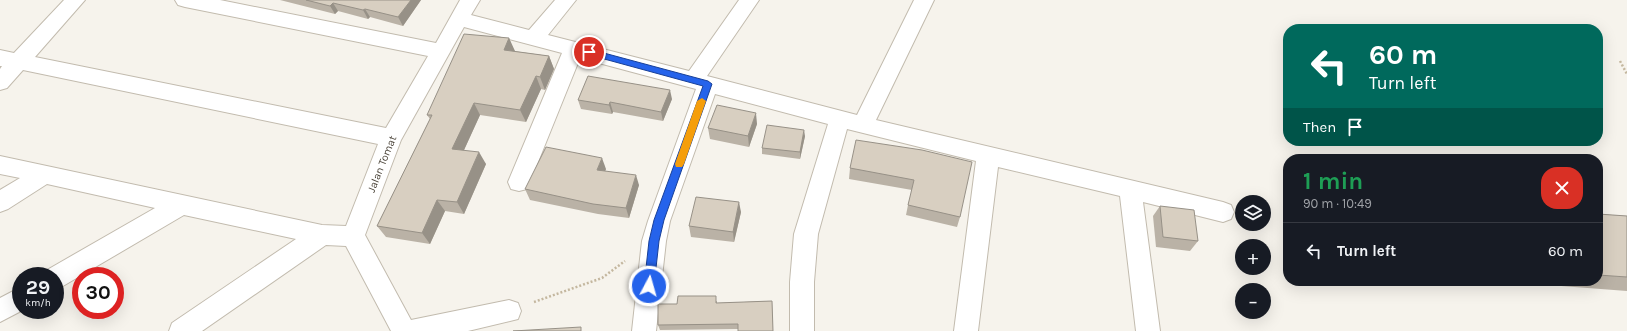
<!DOCTYPE html>
<html lang="en">
<head>
<meta charset="utf-8">
<style>
	:root { --surface:#171b24; --page:#242831; --text:#f1f3f6; --muted:#9ea1a6; --line:#363941 }
	body { margin:0; font-family:Karla,sans-serif; background:var(--page); color:var(--text); height:100vh; display:flex; flex-direction:column; font-size:15px; white-space:nowrap }
	* { box-sizing:border-box; margin:0 }
	p { font-size:13px; color:var(--muted) }
	.icon { flex:none; width:22px; height:22px; fill:none; stroke:currentColor; stroke-width:2; stroke-linecap:round; stroke-linejoin:round }
	.map { position:relative; flex:1; overflow:hidden }
	.details { position:absolute; left:1283px; top:154px; width:320px; height:132px; display:flex; flex-direction:column; background:var(--surface); border-radius:16px; box-shadow:0 4px 16px #0002 }
	.details>* { flex:none }
	.guide { position:absolute; left:1283px; top:24px; width:320px; height:122px; border-radius:16px; box-shadow:0 4px 16px #0002; background:#00695c; color:#fff; overflow:hidden }
	.controls { position:absolute; left:1235px; top:195px; display:grid; gap:8px }
	.controls a { display:grid; place-items:center; width:36px; height:36px; border-radius:50%; background:var(--surface); box-shadow:0 4px 16px #0002; font-size:20px }
	.speed { position:absolute; left:12px; top:267px; display:flex; gap:8px; font-size:20px; font-weight:700; text-align:center }
	.speed>* { display:grid; place-content:center; width:52px; height:52px; border-radius:50%; background:var(--surface); box-shadow:0 4px 16px #0002; line-height:1 }
	.speed small { font-size:10px; font-weight:400 }
	.speed .limit { border:6px solid #d22; background:#fff; color:#111 }
	.pin { position:absolute; display:grid; place-items:center; width:34px; height:34px; color:#fff; margin:-17px; border:2px solid #fff; border-radius:50%; box-shadow:0 1px 4px #0007 }
	.me { position:absolute; width:44px; margin:-22px; rotate:6deg; stroke-linejoin:round; filter:drop-shadow(0 0 3px #0008) }
	.turn { display:flex; align-items:center; gap:14px; height:84px; padding:0 20px; font-size:18px }
	.turn .icon { width:52px; height:52px; stroke-width:2.5 }
	.turn b { display:block; font-size:28px; line-height:34px }
	.then { display:flex; align-items:center; height:38px; padding:0 20px; background:#0003; gap:8px; font-size:15px }
	.round { display:grid; place-items:center; flex:none; width:42px; height:42px; border-radius:16px; background:var(--page) }
	.summary { display:flex; align-items:center; justify-content:space-between; height:68px; padding:0 20px }
	h1 { font-size:24px; font-weight:700; line-height:30px; color:#1e9e55 }
	ul { padding:0; list-style:none }
	li { display:flex; align-items:center; gap:12px; height:56px; padding:0 20px; border-top:1px solid var(--line) }
	li div { flex:1 }
	li b { display:block; font-size:15px }
	li em { font-style:normal }
	.map>svg:first-child { display:block }
	.lines { fill:none; stroke-linecap:round; stroke-linejoin:round }
	.minor-casing { stroke:#c2bbae; stroke-width:2 }
	.path { stroke:#c4b79f; stroke-width:2.5; stroke-dasharray:2 2; stroke-linecap:butt }
	.minor { fill:#fff; fill-rule:evenodd }
	.wall { fill:#bab2a6 }
	.shaded-wall { fill:#979187 }
	.building { fill:#d8cfc1; stroke:#979187 }
	.route { fill:#2563eb; stroke:#184099 }
	.slow { fill:#f59e0b }
	.labels { text-anchor:middle; dominant-baseline:central; stroke-width:3.5; stroke-linejoin:round; paint-order:stroke }
	.street-label { font-size:11px; fill:#4b4439; stroke:#fff }
</style>
</head>
<body>
<div class="map">
<svg width="1627" height="331" viewBox="0 0 1627 331">
	<rect width="100%" height="100%" fill="#f6f3ec"/>
	<g class="lines">
		<g class="minor-casing">
			<g id="minor">
				<path d="M64 0H85L35 57 386 128 428 56 185 7 178 5 175 0H220L436 43 460 0H480L471 15 529 30 555 0H576L548 35 689 71 739 0H759L707 76 857 115 914 0H934L876 120 1223 202 1231 205 1234 212 1231 219 1223 222 1143 202 1160 331H1136L1120 196 998 167 978 331H954L976 161 847 129 818 234 814 282V331H790V282L794 234 828 124 715 94 670 221 666 241 656 331H632L642 241 648 221 696 89 580 58 530 182 527 189 519 191 511 189 508 182 562 53 464 27 401 140 365 235 411 320 509 300 518 303 521 311 518 319 468 331H391L346 246 326 245 202 331H169L172 323 296 239 184 215 63 286 55 289V276H44L47 270 155 208 47 184 8 209 0 212V190L20 178 0 174V156L322 225 346 226 378 144 23 70 7 88 0 90V69L2 66H0V50L14 53Z"/>
				<path d="M21 287V310H23L0 322V298Z"/>
			</g>
		</g>
		<g class="path">
			<path d="M1620 61 1627 74"/>
			<path d="M534 302 602 278 625 261"/>
		</g>
		<use href="#minor" class="minor"/>
	</g>
	<g class="wall">
		<path d="M280 0H421L403 26 370 17 368 19 338 11 335 14Z"/>
		<path d="M509 38 514 51 549 56 554 69 545 90 541 89 526 122 480 115 464 150 486 164 464 214 445 211 430 244 386 237 377 226 430 119 427 115Z"/>
		<path d="M672 99 663 121 613 112 612 114 581 109 578 100Z"/>
		<path d="M757 124 749 147 710 139 708 128Z"/>
		<path d="M805 136 800 159 762 154V148Z"/>
		<path d="M922 150 960 217 957 227 906 215 908 205 912 190 849 179 850 168Z"/>
		<path d="M606 169 605 171 639 185 629 218 598 214 530 200 525 189Z"/>
		<path d="M1160 206 1198 241 1190 251 1156 247 1153 216Z"/>
		<path d="M741 212 734 242 691 237 689 226Z"/>
		<path d="M1598 214 1627 216V291L1548 285 1547 281H1598Z"/>
		<path d="M717 301V303L772 301 773 331H738V329L660 330 658 325 677 304Z"/>
	</g>
	<g class="shaded-wall">
		<path d="M411 0H421L403 26 398 17Z"/>
		<path d="M333 3 338 11 335 14 330 6Z"/>
		<path d="M365 9 370 17 368 19 363 10Z"/>
		<path d="M509 38 515 51 510 63 504 50Z"/>
		<path d="M549 56 554 69 545 90 540 77Z"/>
		<path d="M536 76 541 89 526 122 520 110Z"/>
		<path d="M670 90 672 99 663 121 661 112Z"/>
		<path d="M610 102 613 112 612 114 609 105Z"/>
		<path d="M474 103 480 115 459 161 452 149Z"/>
		<path d="M756 113 757 124 749 147 748 136Z"/>
		<path d="M804 130 805 136 800 159V152Z"/>
		<path d="M479 152 486 164 464 214 457 202Z"/>
		<path d="M602 158 606 169 601 181 597 170Z"/>
		<path d="M636 175 639 185 629 218 626 208Z"/>
		<path d="M437 200 445 211 430 244 422 233Z"/>
		<path d="M739 202 741 212 734 242 733 232Z"/>
	</g>
	<g class="building">
		<path d="M306 0H411L398 17 365 9 363 10 333 3 330 6Z"/>
		<path d="M464 34 509 38 504 50 549 56 540 77 536 76 520 110 474 103 452 149 479 152 457 202 437 200 422 233 377 226 432 115H427Z"/>
		<path d="M588 76 670 90 661 112 610 102 609 105 578 100Z"/>
		<path d="M717 105 756 113 748 136 708 128Z"/>
		<path d="M767 125 804 130 800 152 762 148Z"/>
		<path d="M856 140 922 150 972 162 960 217 908 205 914 180 850 168Z"/>
		<path d="M546 147 602 158 597 170 636 175 626 208 593 204 525 189Z"/>
		<path d="M696 197 739 202 733 232 689 226Z"/>
		<path d="M1160 206 1194 210 1198 241 1163 237Z"/>
		<path d="M1598 214 1627 216V277L1598 275Z"/>
		<path d="M678 296H716V303L772 301 773 331H738V324L658 325V304H677Z"/>
		<path d="M581 327V331H513Z"/>
	</g>
	<path class="route" d="M589 49 708 81 712 84 664 220 659 241 654 286 649 290 644 286 649 241 654 220 703 86 586 54V50Z"/>
	<path class="slow" d="M702 98 706 101 684 164 682 167H676L675 164 697 101Z"/>
	<g class="labels">
		<g class="street-label">
			<text transform="translate(382 164) rotate(-68)">Jalan Tomat</text>
		</g>
	</g>
</svg>
<div class="controls">
<a><svg class="icon" aria-label="layers" viewBox="0 0 24 24"><path d="M12 4l9 5-9 5-9-5zM3 14l9 5 9-5"/></svg></a>
<a>+</a>
<a>−</a>
</div>
<div class="speed"><div>29<small>km/h</small></div><div class="limit">30</div></div>
<div class="pin" style="left:589px;top:52px;background:#d93025"><svg class="icon" aria-label="arrive" viewBox="0 0 24 24"><path d="M6 21V4h12l-3 4 3 4H6"/></svg></div>
<svg class="me" style="left:649px;top:286px" viewBox="-20 -20 40 40"><circle r="17" fill="#2563eb" stroke="#fff" stroke-width="3"/><path d="M0-11L8 9 0 5-8 9z" fill="#fff"/></svg>
<div class="guide">
<div class="turn"><svg class="icon" aria-label="left" viewBox="0 0 24 24"><path d="M17 20v-9H6M10 6l-5 5 5 5"/></svg><div><b>60 m</b>Turn left</div></div>
<div class="then">Then<svg class="icon" aria-label="arrive" viewBox="0 0 24 24"><path d="M6 21V4h12l-3 4 3 4H6"/></svg></div>
</div>
<section class="details">
<div class="summary"><div><h1>1 min</h1><p>90 m · 10:49</p></div><a class="round" style="background:#d93025;color:#fff"><svg class="icon" aria-label="close" viewBox="0 0 24 24"><path d="M6 6l12 12M18 6L6 18"/></svg></a></div>
<ul>
<li><svg class="icon" aria-label="left" viewBox="0 0 24 24"><path d="M17 20v-9H6M10 6l-5 5 5 5"/></svg><div><b>Turn left</b></div><em>60 m</em></li>
</ul>
</section>
</div>
</body>
</html>
